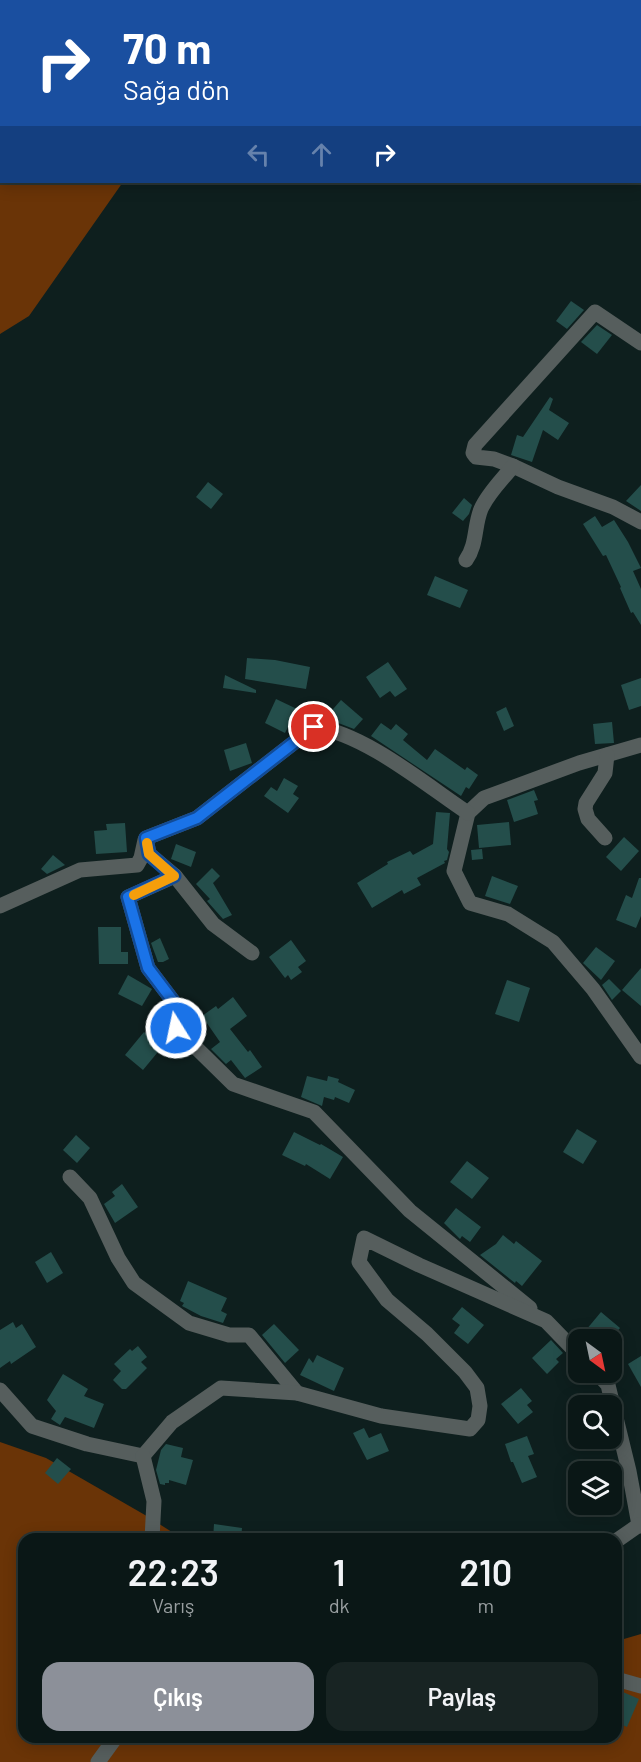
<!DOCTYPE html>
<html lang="tr">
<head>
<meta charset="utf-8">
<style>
	:root { --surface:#0a1716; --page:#182423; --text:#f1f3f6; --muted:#999fa1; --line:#2a3635; --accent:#8c9099 }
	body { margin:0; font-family:Barlow,sans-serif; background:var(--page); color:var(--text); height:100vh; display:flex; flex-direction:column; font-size:22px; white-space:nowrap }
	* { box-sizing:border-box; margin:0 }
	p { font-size:20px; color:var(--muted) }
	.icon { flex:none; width:33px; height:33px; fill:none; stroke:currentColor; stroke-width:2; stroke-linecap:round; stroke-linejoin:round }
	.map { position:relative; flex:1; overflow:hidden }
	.drawer { position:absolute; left:18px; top:1533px; width:604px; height:210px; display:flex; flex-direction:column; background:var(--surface); border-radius:18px; box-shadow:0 3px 15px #0003,0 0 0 2px var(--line) }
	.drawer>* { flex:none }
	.top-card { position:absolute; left:0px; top:0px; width:642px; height:183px; box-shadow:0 3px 15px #0003,0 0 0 2px var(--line); background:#1a4fa0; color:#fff; overflow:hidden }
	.needle { width:39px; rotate:147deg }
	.tools { position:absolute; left:568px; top:1329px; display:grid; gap:12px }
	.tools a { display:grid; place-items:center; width:54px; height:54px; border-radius:12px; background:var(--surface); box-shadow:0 3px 15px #0003,0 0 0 2px var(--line); font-size:30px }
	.pin { position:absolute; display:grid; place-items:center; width:51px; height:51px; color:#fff; margin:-26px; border:3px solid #fff; border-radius:50%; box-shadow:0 2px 6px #0007 }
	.me { position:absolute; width:66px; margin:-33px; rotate:350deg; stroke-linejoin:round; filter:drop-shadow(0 0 4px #0008) }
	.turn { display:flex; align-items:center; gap:21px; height:126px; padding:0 24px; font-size:27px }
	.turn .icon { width:78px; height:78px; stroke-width:2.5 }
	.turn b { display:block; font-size:42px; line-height:51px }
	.lanes { display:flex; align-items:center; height:57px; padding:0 24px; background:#0003; justify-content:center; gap:30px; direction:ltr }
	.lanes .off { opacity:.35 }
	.eta { display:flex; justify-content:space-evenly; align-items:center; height:102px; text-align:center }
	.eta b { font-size:36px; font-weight:600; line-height:42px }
	.cta { display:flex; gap:12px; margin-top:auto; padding:12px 24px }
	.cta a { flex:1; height:69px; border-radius:18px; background:var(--accent); color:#fff; font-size:24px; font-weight:600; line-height:69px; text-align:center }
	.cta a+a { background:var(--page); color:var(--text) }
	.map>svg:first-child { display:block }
	.forest { fill:#6a3407 }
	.building { fill:#244e4b }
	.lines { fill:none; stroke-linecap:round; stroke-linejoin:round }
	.minor { stroke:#565e5d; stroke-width:15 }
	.route-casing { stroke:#114b97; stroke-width:15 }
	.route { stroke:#1a73e8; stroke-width:10 }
	.slow { stroke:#f59e0b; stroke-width:10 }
</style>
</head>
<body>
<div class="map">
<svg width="641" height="1762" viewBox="0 0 641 1762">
	<rect width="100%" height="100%" fill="#0e1f1e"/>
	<g class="forest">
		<path d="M0 0H161L160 2H2V182H123L29 316 0 334Z"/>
		<path d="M0 1442 46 1458 145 1515 183 1539H24V1737H616L617 1641 641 1634V1762H0Z"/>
	</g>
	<g class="building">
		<path d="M571 301 584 310 567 329 556 321Z"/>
		<path d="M597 325 612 335 597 354 581 342Z"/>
		<path d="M550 397 553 399 549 410 569 423 558 440 543 430 532 462 511 455 517 435 523 437Z"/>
		<path d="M208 482 223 494 211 509 196 497Z"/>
		<path d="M641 485V511L626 501Z"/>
		<path d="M464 498 472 505 469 514 463 521 452 513Z"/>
		<path d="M595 516 602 527 614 520 628 542 641 568 633 571 641 589V625L633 612 631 613 620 588 621 587 606 555 603 556 583 524Z"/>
		<path d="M435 576 468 590 460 608 427 595Z"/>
		<path d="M247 658 275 660 310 667 306 689 245 679Z"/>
		<path d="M388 662 407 689 395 697 390 691 380 698 366 677Z"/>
		<path d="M225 675 256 690V693L223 688Z"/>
		<path d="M641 678V706L629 710 621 685Z"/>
		<path d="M276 699 297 709 285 733 265 723Z"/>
		<path d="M341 700 363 719 354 729 333 721 327 716Z"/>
		<path d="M506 707 514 726 504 731 496 712Z"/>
		<path d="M612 722 614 743 595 744 593 724Z"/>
		<path d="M381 723 391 730 396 724 408 734 403 740 427 760 435 749 465 770 467 767 478 775 469 789 466 787 461 796 371 736Z"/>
		<path d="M246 743 252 763 230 771 224 750Z"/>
		<path d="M284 778 298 786 293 794 299 798 288 813 264 796 271 787 277 791Z"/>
		<path d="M534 790 538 800 534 801 538 814 514 822 507 800Z"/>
		<path d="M436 812 450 813 447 849 449 852 447 860 444 861 445 863 417 878 421 885 404 894 402 890 372 908 357 883 388 864 387 862 410 851 413 855 433 844Z"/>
		<path d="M509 822 511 845 479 848 477 825Z"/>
		<path d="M125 823 127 852 96 854 94 831 107 830 106 824Z"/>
		<path d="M624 837 639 851 621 871 606 857Z"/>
		<path d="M176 844 196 852 191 867 171 859Z"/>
		<path d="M482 849 483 859 472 860 471 850Z"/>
		<path d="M53 855 65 865 47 874 41 869Z"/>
		<path d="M212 868 220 876 213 883 232 915 223 919 207 901 210 899 196 884Z"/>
		<path d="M492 876 518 886 510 904 485 896Z"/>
		<path d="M639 878H641V916L636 928 616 920 626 895 632 898Z"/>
		<path d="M98 927H121V952H128V964H99Z"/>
		<path d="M160 938 169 959 163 962H158L151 943Z"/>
		<path d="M291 940 306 961 298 967 302 972 291 980 288 975 285 978 269 957Z"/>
		<path d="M596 947 615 961 601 980 583 963Z"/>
		<path d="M641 968V1006L622 990Z"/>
		<path d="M128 975 152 989 142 1006 118 994Z"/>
		<path d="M609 979 621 991 612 1000 602 985Z"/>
		<path d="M507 980 530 988 519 1022 495 1014Z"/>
		<path d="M233 997 247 1016 230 1029 248 1052 250 1050 262 1067 245 1078 231 1060 226 1064 211 1049 220 1042 202 1016 216 1006 218 1009Z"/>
		<path d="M144 1032 162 1047 143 1070 125 1055Z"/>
		<path d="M307 1076 327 1081 328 1076 339 1079 338 1082 355 1090 349 1103 335 1097 334 1100 324 1097 322 1106 301 1097Z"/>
		<path d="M577 1129 597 1141 583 1164 563 1152Z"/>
		<path d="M294 1132 320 1145 321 1144 343 1157 330 1179 306 1164 305 1166 282 1155Z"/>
		<path d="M76 1135 90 1148 77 1163 63 1150Z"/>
		<path d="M467 1161 489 1178 472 1199 450 1182Z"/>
		<path d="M122 1184 138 1207 115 1223 104 1204 115 1196 112 1192Z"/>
		<path d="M456 1208 481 1227 470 1242 462 1236 460 1239 444 1223Z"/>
		<path d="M503 1235 514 1244 516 1241 542 1261 522 1286 516 1281 515 1283 480 1255 496 1244Z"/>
		<path d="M51 1252 63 1273 47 1283 35 1262Z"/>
		<path d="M188 1281 227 1298 221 1311 227 1314 223 1323 201 1316 182 1306 184 1303 180 1301Z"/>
		<path d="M462 1307 484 1325 468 1344 454 1333 460 1325 452 1319Z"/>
		<path d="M601 1312 620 1328 610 1340H597L586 1330Z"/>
		<path d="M13 1322 16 1328 22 1324 36 1347 11 1364 10 1361 0 1368V1330Z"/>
		<path d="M274 1324 299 1350 285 1363 262 1335Z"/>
		<path d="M551 1340 563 1353 556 1359 559 1362 547 1374 532 1358Z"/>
		<path d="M138 1346 147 1357 141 1362 147 1368 126 1389H122L113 1380 121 1371 114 1364 130 1349 132 1351Z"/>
		<path d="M317 1355 344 1368 334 1391 300 1375 309 1358 313 1363Z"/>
		<path d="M641 1356V1387L628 1364Z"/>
		<path d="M63 1374 88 1389 84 1396 104 1404 94 1428 65 1417 60 1425 51 1419 56 1411 47 1400Z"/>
		<path d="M521 1388 532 1401 527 1405 533 1412 518 1424 501 1404Z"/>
		<path d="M364 1428 369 1438 381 1433 389 1451 367 1460 353 1433Z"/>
		<path d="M527 1436 534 1454 528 1456 537 1477 522 1483 513 1462H511L505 1444Z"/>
		<path d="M166 1444 183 1448 181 1457 193 1460 186 1485 169 1480V1483H165V1485L160 1484 156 1470 161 1450Z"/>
		<path d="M57 1458 71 1469 58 1484 45 1473Z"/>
		<path d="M214 1524 242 1528 241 1539H213Z"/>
		<path d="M616 1689 639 1699 627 1727 616 1722Z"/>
	</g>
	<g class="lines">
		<g class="minor">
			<path d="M641 343 595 312 475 445 473 453 476 457 494 459 513 466 558 487 613 507 641 522"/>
			<path d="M466 560C477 545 474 526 481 509 488 493 502 480 513 466"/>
			<path d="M641 745 579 763 484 798 468 813 454 871 470 903 508 914 553 942 593 989 641 1057"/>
			<path d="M605 838 588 819 585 809 586 803 605 773 607 755"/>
			<path d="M175 876 149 854 146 838 197 818 314 727C364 733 426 785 468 813"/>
			<path d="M0 906 80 870 137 865 141 858 145 840"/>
			<path d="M252 953 213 924 175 876 128 897 148 968 173 1001 176 1028 233 1084 314 1112 410 1211 530 1308"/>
			<path d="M70 1177 90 1198 118 1258 134 1283 189 1323 229 1335H249L297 1393"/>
			<path d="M596 1372 608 1385 629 1471 639 1525 641 1526"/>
			<path d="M0 1390 32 1426 87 1444 143 1456"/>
			<path d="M143 1456 172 1422 221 1388 297 1393 381 1416 470 1429 478 1420 480 1406 477 1388 465 1372 427 1334 387 1300 359 1262 364 1238 419 1265 546 1321 579 1355"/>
			<path d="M143 1456 154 1501 152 1539"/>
			<path d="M616 1541 639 1525"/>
			<path d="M616 1616V1622"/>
			<path d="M616 1679 641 1686"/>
			<path d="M98 1762 116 1737"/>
		</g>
	</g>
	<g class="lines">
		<g class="route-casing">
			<path id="route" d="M176 1028 173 1001 148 968 128 897 174 876 149 854 146 838 197 818 314 727"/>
		</g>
		<use href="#route" class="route"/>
		<path class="slow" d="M134 895 174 876 149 854 147 843"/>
	</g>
</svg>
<div class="tools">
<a><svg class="needle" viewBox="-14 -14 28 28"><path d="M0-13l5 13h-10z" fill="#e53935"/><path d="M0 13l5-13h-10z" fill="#999fa1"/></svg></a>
<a><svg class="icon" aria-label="search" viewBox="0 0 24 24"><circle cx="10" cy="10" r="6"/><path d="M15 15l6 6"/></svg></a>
<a><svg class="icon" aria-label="layers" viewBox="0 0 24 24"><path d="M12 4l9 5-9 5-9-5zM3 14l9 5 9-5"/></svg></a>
</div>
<div class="pin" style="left:314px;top:727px;background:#d93025"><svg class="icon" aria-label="arrive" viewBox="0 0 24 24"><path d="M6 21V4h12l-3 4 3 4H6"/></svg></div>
<svg class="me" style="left:176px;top:1028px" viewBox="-20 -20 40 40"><circle r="17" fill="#1a73e8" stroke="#fff" stroke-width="3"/><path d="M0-11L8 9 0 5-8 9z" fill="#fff"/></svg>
<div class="top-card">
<div class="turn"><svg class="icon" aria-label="right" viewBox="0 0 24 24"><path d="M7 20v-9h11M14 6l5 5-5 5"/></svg><div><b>70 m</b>Sağa dön</div></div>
<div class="lanes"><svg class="icon off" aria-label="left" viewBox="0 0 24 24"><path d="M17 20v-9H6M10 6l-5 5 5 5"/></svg><svg class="icon off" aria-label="ahead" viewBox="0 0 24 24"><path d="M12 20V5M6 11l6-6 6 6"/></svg><svg class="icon" aria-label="right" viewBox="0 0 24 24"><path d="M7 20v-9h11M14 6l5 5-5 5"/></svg></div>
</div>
<section class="drawer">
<div class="eta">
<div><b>22:23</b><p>Varış</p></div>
<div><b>1</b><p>dk</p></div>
<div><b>210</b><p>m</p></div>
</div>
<div class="cta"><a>Çıkış</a><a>Paylaş</a></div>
</section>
</div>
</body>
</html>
